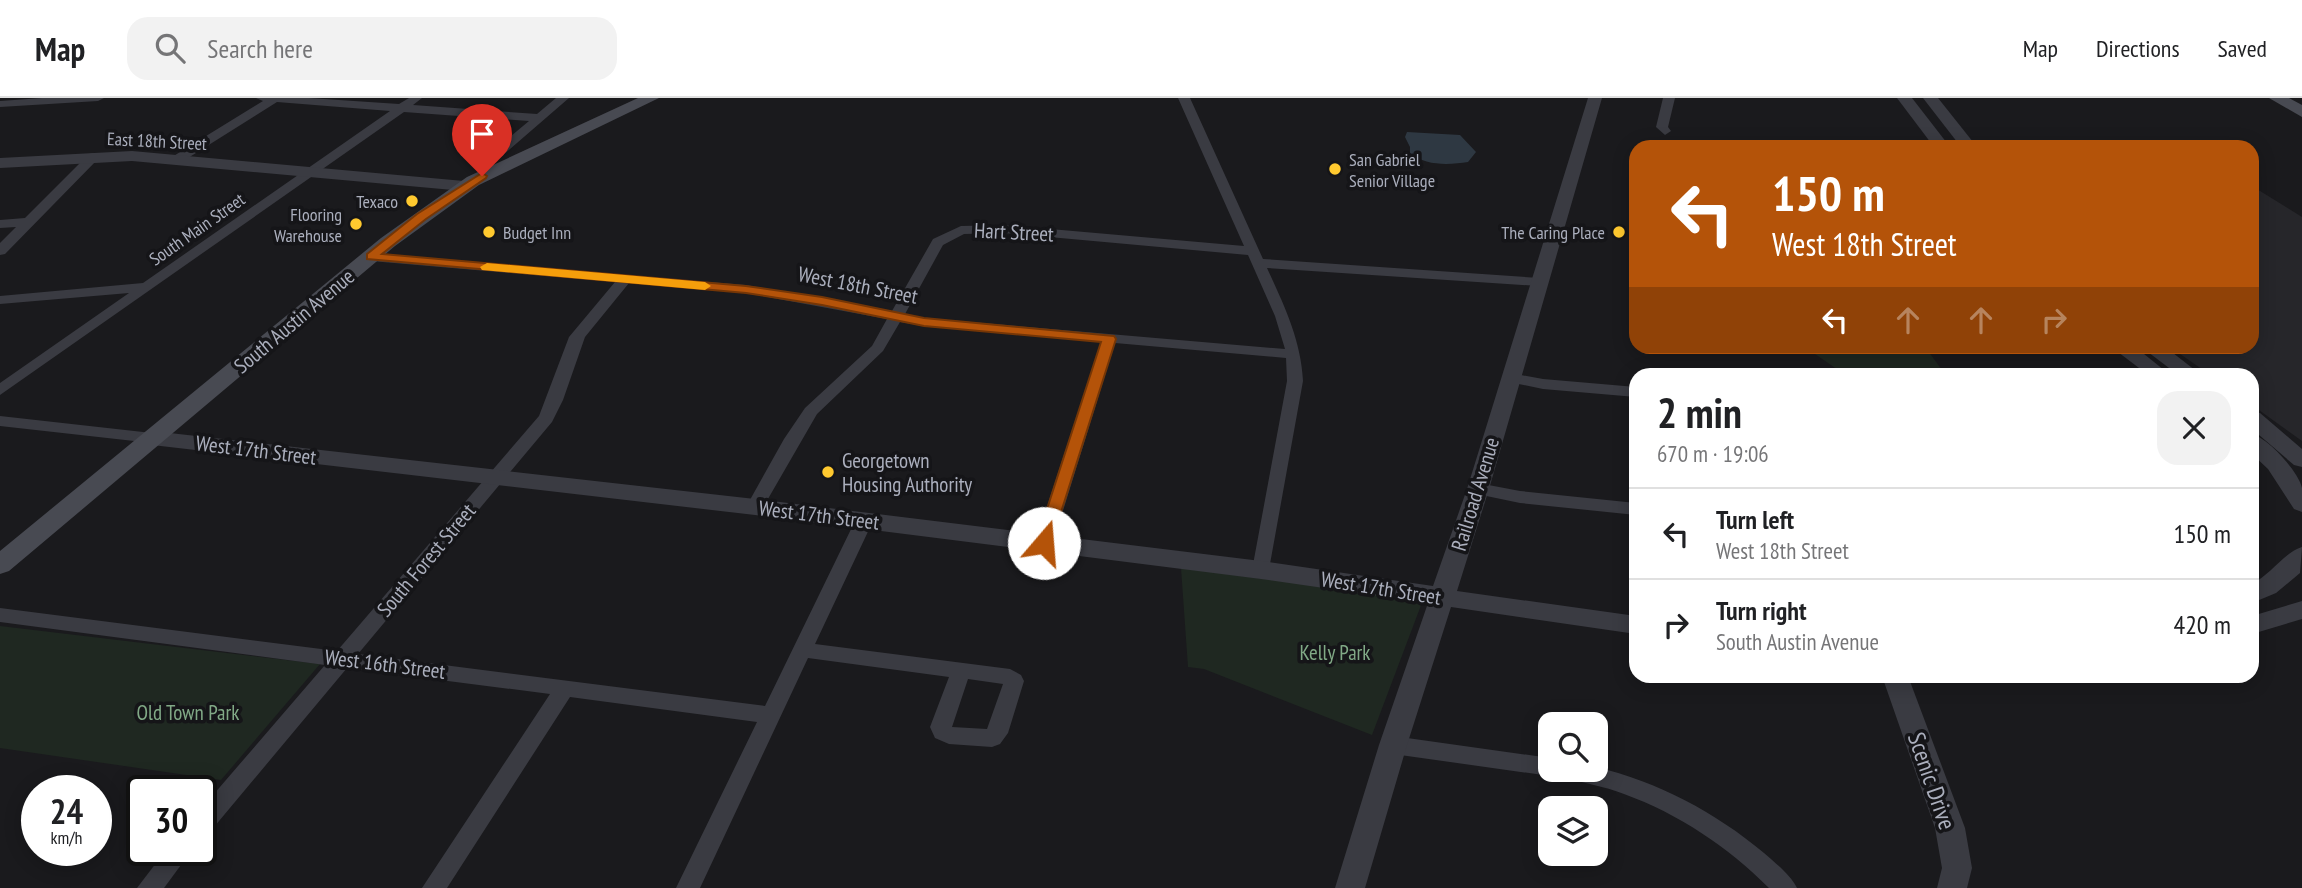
<!DOCTYPE html>
<html lang="en">
<head>
<meta charset="utf-8">
<style>
	:root { --surface:#fff; --page:#f2f2f2; --text:#202124; --muted:#757577; --line:#e0e0e0 }
	body { margin:0; font-family:"PT Sans Narrow",sans-serif; background:var(--page); color:var(--text); height:100vh; display:flex; flex-direction:column; font-size:26px; white-space:nowrap }
	* { box-sizing:border-box; margin:0 }
	p { font-size:23px; color:var(--muted) }
	.icon { flex:none; width:38px; height:38px; fill:none; stroke:currentColor; stroke-width:2; stroke-linecap:round; stroke-linejoin:round }
	.map { position:relative; flex:1; overflow:hidden }
	.panel { position:absolute; left:1629px; top:270px; width:630px; height:315px; display:flex; flex-direction:column; background:var(--surface); border-radius:21px; box-shadow:0 4px 18px #0003 }
	.panel>* { flex:none }
	.hud { position:absolute; left:1629px; top:42px; width:630px; height:214px; border-radius:21px; box-shadow:0 4px 18px #0003; background:#b45309; color:#fff; overflow:hidden }
	.controls { position:absolute; left:1538px; top:614px; display:grid; gap:14px }
	.controls a { display:grid; place-items:center; width:70px; height:70px; border-radius:14px; background:var(--surface); box-shadow:0 4px 18px #0003; font-size:35px }
	.speed { position:absolute; left:21px; top:677px; display:flex; gap:14px; font-size:35px; font-weight:700; text-align:center }
	.speed>* { display:grid; place-content:center; width:91px; height:91px; border-radius:50%; background:var(--surface); box-shadow:0 4px 18px #0003; line-height:1 }
	.speed small { font-size:18px; font-weight:400 }
	.speed .limit { border:4px solid #111; border-radius:10px; background:#fff; color:#111 }
	.pin { position:absolute; display:grid; place-items:center; width:60px; height:60px; color:#fff; margin:-72px -30px; border-radius:50% 50% 50% 0; rotate:-45deg; box-shadow:0 0 7px #0007 }
	.pin .icon { rotate:45deg }
	.me { position:absolute; width:77px; margin:-38px; rotate:18deg; stroke-linejoin:round; filter:drop-shadow(0 0 5px #0008) }
	.turn { display:flex; align-items:center; gap:24px; height:147px; padding:0 28px; font-size:32px }
	.turn .icon { width:91px; height:91px; stroke-width:2.5 }
	.turn b { display:block; font-size:49px; line-height:60px }
	.lanes { display:flex; align-items:center; height:66px; padding:0 28px; background:#0003; justify-content:center; gap:35px; direction:ltr }
	.lanes .off { opacity:.35 }
	.round { display:grid; place-items:center; flex:none; width:74px; height:74px; border-radius:21px; background:var(--page) }
	.overview { display:flex; align-items:center; justify-content:space-between; height:119px; padding:0 28px }
	h1 { font-size:42px; font-weight:600; line-height:52px }
	ul { padding:0; list-style:none }
	li { display:flex; align-items:center; gap:21px; height:91px; padding:0 28px; border-top:2px solid var(--line) }
	li div { flex:1 }
	li b { display:block; font-size:26px }
	li em { font-style:normal }
	header { display:flex; align-items:center; gap:42px; box-sizing:border-box; height:98px; padding:0 35px; background:var(--surface); border-bottom:2px solid var(--line) }
	header strong { font-size:33px }
	nav { display:flex; gap:38px; margin-inline-start:auto; font-size:24px }
	.search { width:490px; height:63px; background:var(--page); display:flex; align-items:center; gap:18px; box-sizing:border-box; padding:0 24px; border-radius:21px; color:var(--muted); font-size:26px }
	.map>svg:first-child { display:block }
	.built { fill:#26262a }
	.green { fill:#1f2821 }
	.water { fill:#2e3842 }
	.lines { fill:none; stroke-linecap:round; stroke-linejoin:round }
	.minor { fill:#3a3b42; fill-rule:evenodd }
	.tertiary { fill:#3a3b42; fill-rule:evenodd }
	.secondary { fill:#484a52; fill-rule:evenodd }
	.route { fill:#b45309; stroke:#753606; stroke-width:2 }
	.slow { fill:#f59e0b }
	.poi-dot { fill:#ffc92f; stroke:#151518; stroke-width:2.5 }
	.labels { text-anchor:middle; dominant-baseline:central; stroke-width:7; stroke-linejoin:round; paint-order:stroke }
	.far-street-label { font-size:18px; fill:#abafbd; stroke:#151518 }
	.far-poi-label { font-size:18px; fill:#abafbd; stroke:#151518; text-anchor:end }
	.street-label { font-size:21px; fill:#abafbd; stroke:#151518 }
	.poi-label { font-size:21px; fill:#abafbd; stroke:#151518; text-anchor:start }
	.park-label { font-size:21px; fill:#81a986; stroke:#151518 }
	.near-street-label { font-size:24px; fill:#abafbd; stroke:#151518 }
</style>
</head>
<body>
<header>
<strong>Map</strong>
<div class="search"><svg class="icon" aria-label="search" viewBox="0 0 24 24"><circle cx="10" cy="10" r="6"/><path d="M15 15l6 6"/></svg>Search here</div>
<nav><a>Map</a><a>Directions</a><a>Saved</a></nav>
</header>
<div class="map">
<svg width="2302" height="790" viewBox="0 0 2302 790">
	<rect width="100%" height="100%" fill="#1a1a1d"/>
	<path class="built" d="M2252 88 2302 119V343L2252 307V276H2209L2170 249 2252 248Z"/>
	<g class="green">
		<path d="M1805 249H1925L1945 276H1844Z"/>
		<path d="M1181 470 1423 502 1372 637 1204 571 1188 569Z"/>
		<path d="M0 528 320 566 221 682 0 650Z"/>
	</g>
	<path class="water" d="M1407 34 1460 37 1476 54 1468 64C1449 67 1425 68 1410 55V49L1405 39Z"/>
	<g class="lines">
		<g class="minor">
			<path d="M42 0H104L98 3 0 9V3Z"/>
			<path d="M256 0H309L399 6 409 0H422L413 7 537 16 556 0H569L495 64 486 81 482 82 476 78 486 59 529 23 404 14 0 297V285L129 195 0 206V198L143 185 390 13 277 4 180 65H172V59L263 3Z"/>
			<path d="M1178 0H1190L1263 161 1539 180 1546 184 1539 188 1267 170C1284 207 1301 242 1303 283L1268 477H1254L1252 472 1287 283 1286 260 1115 245 1053 445 1050 449H1038L1035 445 1101 244 924 228 900 224 883 253 817 316 761 413 755 415 746 409 784 341 805 310 872 248 887 221 746 195 629 185 585 239 563 302 552 324 358 556 765 608 855 423 864 417 870 419 873 423 815 546 1010 571 1021 577 1024 583 1008 635 1000 646 992 649 949 646 935 640 930 629 949 579 808 560 700 790H676L757 624 570 599 447 790H422L550 596 347 570 209 735 201 738V711L325 567 0 524V510L337 553 539 318 569 239 615 184 371 163 366 162V156L746 187 892 213 933 141 961 128 1005 127 1244 148ZM1005 135 1248 157 1275 218 1285 251 924 220 905 216 943 147 964 136ZM968 581 1003 586 987 631 952 629Z"/>
			<path d="M1663 0H1675L1668 29 1671 33 1665 37 1656 29Z"/>
			<path d="M93 55 99 59 97 62 5 156 0 157V145L16 129 0 130V122L25 120 89 56Z"/>
			<path d="M1510 275 1543 281 1636 289V299L1543 291 1504 283 1502 280 1504 277Z"/>
			<path d="M0 318 152 335 160 340 152 345 0 328Z"/>
			<path d="M1478 385 1520 393 1636 405V417L1520 405 1472 395 1469 391Z"/>
			<path d="M1393 638 1550 660V672H1596V669C1658 684 1715 714 1764 755 1775 765 1790 776 1797 790H1769C1728 749 1679 716 1624 696 1604 688 1582 685 1561 678L1559 673 1550 678 1393 656 1385 653 1382 647 1385 641Z"/>
			<path d="M166 752H192L164 790H137Z"/>
		</g>
		<g class="tertiary">
			<path d="M1588 0H1602L1489 391 1457 493 1636 518V536L1451 509 1407 647 1365 790H1335L1379 647 1428 505 1261 481 755 417 152 347 144 345 141 340 144 335 152 333 755 401 1261 463 1433 488 1467 391Z"/>
			<path d="M1897 0H1912L1950 49H1934Z"/>
			<path d="M1923 0H1938L1977 49H1961Z"/>
			<path d="M132 53 464 83 472 88 464 93 132 63 0 70V60Z"/>
			<path d="M2110 248H2134L2169 276H2147Z"/>
			<path d="M2140 248H2164L2200 276H2177Z"/>
			<path d="M2252 314 2260 315 2302 351V369L2294 367 2252 331Z"/>
			<path d="M2252 336C2268 340 2299 374 2302 390 2302 397 2302 406 2302 414L2294 411 2268 371 2252 356Z"/>
			<path d="M2302 449 2300 475 2276 495 2252 505V486C2270 477 2286 453 2302 449Z"/>
			<path d="M2302 503V521L2252 536V518Z"/>
			<path d="M1882 578H1908L1965 730 1972 770 1967 790H1937L1942 770 1935 730Z"/>
		</g>
		<g class="secondary">
			<path d="M638 0H659L479 87 395 148 9 473 0 476V453L381 140 467 79Z"/>
			<path d="M2269 0H2289L2302 7V19Z"/>
		</g>
	</g>
	<path class="route" d="M482 75 487 78 486 80 426 121 382 156 746 188 822 199 924 220 1114 238 1116 241 1050 449H1038L1036 445 1101 244 924 228 822 207 746 195 367 161V156L417 116Z"/>
	<path class="slow" d="M487 165 705 184 711 188 705 192 482 172 480 169Z"/>
	<g class="poi-dot">
		<circle cx="1335" cy="71" r="7"/>
		<circle cx="412" cy="103" r="7"/>
		<circle cx="356" cy="126" r="7"/>
		<circle cx="489" cy="134" r="7"/>
		<circle cx="1619" cy="134" r="7"/>
		<circle cx="828" cy="374" r="7"/>
	</g>
	<g class="labels">
		<g class="far-street-label">
			<text transform="translate(157 43) rotate(3)">East 18th Street</text>
			<text transform="translate(197 131) rotate(-35)">South Main Street</text>
		</g>
		<g class="far-poi-label">
			<text x="1349" y="61" text-anchor="start">San Gabriel<tspan x="1349" dy="21">Senior Village</tspan></text>
			<text x="398" y="103">Texaco</text>
			<text x="342" y="116">Flooring<tspan x="342" dy="21">Warehouse</tspan></text>
			<text x="503" y="134" text-anchor="start">Budget Inn</text>
			<text x="1605" y="134">The Caring Place</text>
		</g>
		<g class="street-label">
			<text transform="translate(1014 134) rotate(3)">Hart Street</text>
			<text transform="translate(858 187) rotate(11)">West 18th Street</text>
			<text transform="translate(294 223) rotate(-40)">South Austin Avenue</text>
			<text transform="translate(256 352) rotate(7)">West 17th Street</text>
			<text transform="translate(1475 396) rotate(-73)">Railroad Avenue</text>
			<text transform="translate(819 417) rotate(7)">West 17th Street</text>
			<text transform="translate(426 462) rotate(-50)">South Forest Street</text>
			<text transform="translate(1381 490) rotate(9)">West 17th Street</text>
			<text transform="translate(385 566) rotate(7)">West 16th Street</text>
		</g>
		<g class="poi-label">
			<text x="842" y="362">Georgetown<tspan x="842" dy="24">Housing Authority</tspan></text>
		</g>
		<g class="park-label">
			<text x="1335" y="554">Kelly Park</text>
			<text x="188" y="614">Old Town Park</text>
		</g>
		<g class="near-street-label">
			<text transform="translate(1932 683) rotate(71)">Scenic Drive</text>
		</g>
	</g>
</svg>
<div class="controls">
<a><svg class="icon" aria-label="search" viewBox="0 0 24 24"><circle cx="10" cy="10" r="6"/><path d="M15 15l6 6"/></svg></a>
<a><svg class="icon" aria-label="layers" viewBox="0 0 24 24"><path d="M12 4l9 5-9 5-9-5zM3 14l9 5 9-5"/></svg></a>
</div>
<div class="speed"><div>24<small>km/h</small></div><div class="limit">30</div></div>
<div class="pin" style="left:482px;top:78px;background:#d93025"><svg class="icon" aria-label="arrive" viewBox="0 0 24 24"><path d="M6 21V4h12l-3 4 3 4H6"/></svg></div>
<svg class="me" style="left:1044px;top:445px" viewBox="-20 -20 40 40"><circle r="19" fill="#fff"/><path d="M0-13L10 11 0 6-10 11z" fill="#b45309"/></svg>
<div class="hud">
<div class="turn"><svg class="icon" aria-label="left" viewBox="0 0 24 24"><path d="M17 20v-9H6M10 6l-5 5 5 5"/></svg><div><b>150 m</b>West 18th Street</div></div>
<div class="lanes"><svg class="icon" aria-label="left" viewBox="0 0 24 24"><path d="M17 20v-9H6M10 6l-5 5 5 5"/></svg><svg class="icon off" aria-label="ahead" viewBox="0 0 24 24"><path d="M12 20V5M6 11l6-6 6 6"/></svg><svg class="icon off" aria-label="ahead" viewBox="0 0 24 24"><path d="M12 20V5M6 11l6-6 6 6"/></svg><svg class="icon off" aria-label="right" viewBox="0 0 24 24"><path d="M7 20v-9h11M14 6l5 5-5 5"/></svg></div>
</div>
<section class="panel">
<div class="overview"><div><h1>2 min</h1><p>670 m · 19:06</p></div><a class="round"><svg class="icon" aria-label="close" viewBox="0 0 24 24"><path d="M6 6l12 12M18 6L6 18"/></svg></a></div>
<ul>
<li><svg class="icon" aria-label="left" viewBox="0 0 24 24"><path d="M17 20v-9H6M10 6l-5 5 5 5"/></svg><div><b>Turn left</b><p>West 18th Street</p></div><em>150 m</em></li>
<li><svg class="icon" aria-label="right" viewBox="0 0 24 24"><path d="M7 20v-9h11M14 6l5 5-5 5"/></svg><div><b>Turn right</b><p>South Austin Avenue</p></div><em>420 m</em></li>
</ul>
</section>
</div>
</body>
</html>
